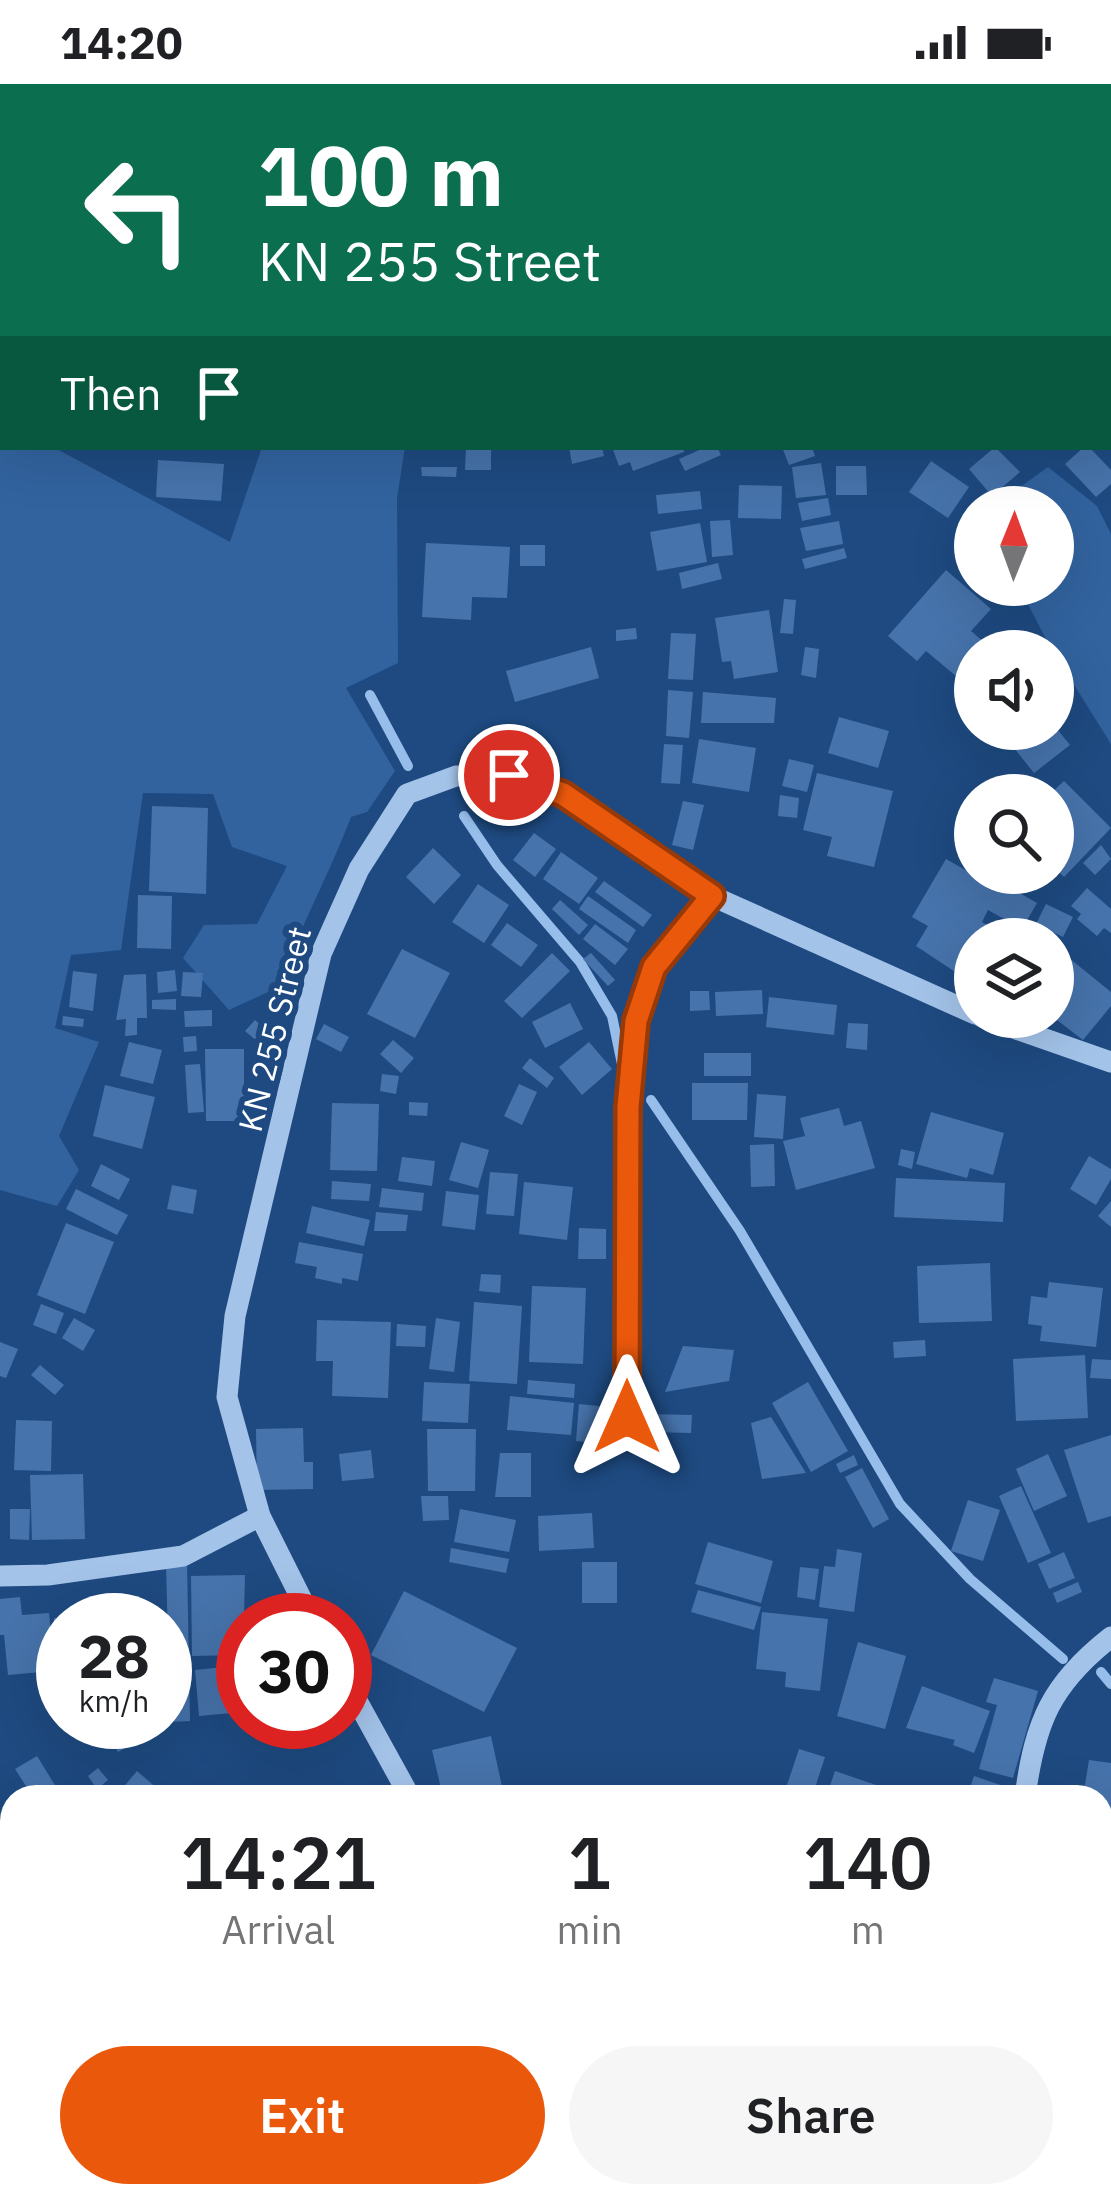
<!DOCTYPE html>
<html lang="en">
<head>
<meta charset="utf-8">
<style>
	:root { --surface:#fff; --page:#f6f6f6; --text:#202124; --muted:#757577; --accent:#ea580c }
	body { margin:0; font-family:"IBM Plex Sans",sans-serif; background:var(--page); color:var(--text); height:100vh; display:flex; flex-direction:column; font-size:45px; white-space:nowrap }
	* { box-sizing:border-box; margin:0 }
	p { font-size:39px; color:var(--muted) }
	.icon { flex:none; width:66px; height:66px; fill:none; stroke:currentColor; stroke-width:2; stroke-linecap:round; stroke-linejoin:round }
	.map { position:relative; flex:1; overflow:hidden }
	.sheet { position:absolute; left:0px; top:1701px; width:1113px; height:423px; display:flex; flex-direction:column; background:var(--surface); border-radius:36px 36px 0 0; box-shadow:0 12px 48px #0002 }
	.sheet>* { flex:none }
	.banner { position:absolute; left:0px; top:0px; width:1113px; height:366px; box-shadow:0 12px 48px #0002; background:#0b6e4f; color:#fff; overflow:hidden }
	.needle { width:78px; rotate:1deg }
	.buttons { position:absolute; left:954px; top:402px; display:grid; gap:24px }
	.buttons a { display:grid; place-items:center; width:120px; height:120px; border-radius:50%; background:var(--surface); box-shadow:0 12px 48px #0002; font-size:60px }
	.speed { position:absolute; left:36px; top:1509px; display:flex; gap:24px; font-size:60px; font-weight:700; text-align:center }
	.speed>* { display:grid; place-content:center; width:156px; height:156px; border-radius:50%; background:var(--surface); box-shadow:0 12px 48px #0002; line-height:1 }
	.speed small { font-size:30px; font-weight:400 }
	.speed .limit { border:18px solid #d22; background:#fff; color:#111 }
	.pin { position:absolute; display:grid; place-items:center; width:102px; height:102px; color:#fff; margin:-51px; border:6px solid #fff; border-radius:50%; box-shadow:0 3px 12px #0007 }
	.me { position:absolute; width:132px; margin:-66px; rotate:0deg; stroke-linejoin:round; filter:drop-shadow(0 0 9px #0008) }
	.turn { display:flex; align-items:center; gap:42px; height:252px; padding:0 60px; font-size:54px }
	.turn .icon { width:156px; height:156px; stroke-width:2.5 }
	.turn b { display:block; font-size:84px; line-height:102px }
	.then { display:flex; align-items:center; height:114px; padding:0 60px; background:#0003; gap:24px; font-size:45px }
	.eta { display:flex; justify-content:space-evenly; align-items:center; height:204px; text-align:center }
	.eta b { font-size:72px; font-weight:600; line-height:84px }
	.cta { display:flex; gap:24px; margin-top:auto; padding:24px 60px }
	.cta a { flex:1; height:138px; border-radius:72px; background:var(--accent); color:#fff; font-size:48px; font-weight:600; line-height:138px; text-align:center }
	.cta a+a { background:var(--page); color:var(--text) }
	.status { display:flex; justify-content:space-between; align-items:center; height:84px; padding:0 60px; background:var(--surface); direction:ltr }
	.status svg { height:33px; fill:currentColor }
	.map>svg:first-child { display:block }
	.green { fill:#32639f }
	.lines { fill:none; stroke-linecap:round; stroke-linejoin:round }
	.stream { stroke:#97beea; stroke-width:10 }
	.building { fill:#4673ab }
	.minor { stroke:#a3c3e9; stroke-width:21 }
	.route-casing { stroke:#983908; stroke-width:30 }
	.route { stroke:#ea580c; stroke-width:21 }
	.labels { text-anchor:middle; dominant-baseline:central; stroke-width:12; stroke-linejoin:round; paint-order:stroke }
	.street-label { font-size:33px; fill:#fff; stroke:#1e4a81 }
</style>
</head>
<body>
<div class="status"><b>14:20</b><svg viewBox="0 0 49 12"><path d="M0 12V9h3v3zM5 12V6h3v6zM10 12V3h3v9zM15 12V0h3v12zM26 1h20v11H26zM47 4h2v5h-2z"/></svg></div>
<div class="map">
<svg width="1111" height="2122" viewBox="0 0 1111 2122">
	<rect width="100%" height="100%" fill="#1e4a81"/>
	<g class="green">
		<path d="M0 333 3 363H53L230 458 262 363H405L397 414 398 579 346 604 395 687 367 728 351 733C329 791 299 844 279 903L229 926 183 874 204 841 257 840 287 782 232 763 213 710 143 709 121 866 71 871 55 944 99 958 59 1052 79 1086 57 1122 0 1106Z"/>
		<path d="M1048 383 1097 422 1111 450V660L1048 559 1018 501H1053V423H993Z"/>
	</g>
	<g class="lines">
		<g class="stream">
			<path d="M370 611 408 682"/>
			<path d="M464 732 497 781 580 878 612 932 623 985"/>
			<path d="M651 1016 740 1147 900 1420 970 1495 1063 1575"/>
			<path d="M1101 1588 1111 1600"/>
		</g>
	</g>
	<g class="building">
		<path d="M466 363H491V386H465Z"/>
		<path d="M569 363H602L604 372 572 380Z"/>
		<path d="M612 363H683L684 368 633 387 630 378 619 382Z"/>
		<path d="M706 363H717L721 371 685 387 679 375Z"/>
		<path d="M782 363H812L815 372 789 381Z"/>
		<path d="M995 363 1020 388 992 412 969 385Z"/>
		<path d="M1084 363H1089L1111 386V400L1096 413 1065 380Z"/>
		<path d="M158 376 224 380 221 417 156 413Z"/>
		<path d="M931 377 969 403 948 434 909 408Z"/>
		<path d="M821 379 826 411 796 414 792 383Z"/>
		<path d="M836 382H866L867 411H836Z"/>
		<path d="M421 383H457L456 393 422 392Z"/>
		<path d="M739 401 782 402 781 435 738 434Z"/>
		<path d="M700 407 702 425 658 430 656 411Z"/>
		<path d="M828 414 831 431 802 437 798 419Z"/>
		<path d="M730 436 733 471 712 473 710 437Z"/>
		<path d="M839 437 843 460 806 467 800 444Z"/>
		<path d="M700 439 707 478 657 487 650 448Z"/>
		<path d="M426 459 510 463 507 514 472 513 471 536 422 533Z"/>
		<rect x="520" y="461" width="25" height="21"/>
		<path d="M844 464 847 474 805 485 802 475Z"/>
		<path d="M718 479 722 495 682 505 679 489Z"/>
		<path d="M946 486 991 525 971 547 992 565 975 567V584L963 598 926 567 917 577 888 552Z"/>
		<path d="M784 515 796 516 793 550 780 549Z"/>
		<path d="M769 526 778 588 734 595 731 577 722 578 715 534Z"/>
		<path d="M636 544 637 555 616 557V546Z"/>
		<path d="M671 549 696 550 693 596 668 595Z"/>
		<path d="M591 563 599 594 515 618 506 587Z"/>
		<path d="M805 563 819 565 816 594 801 591Z"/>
		<path d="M668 606 693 608 689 654 666 652Z"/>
		<path d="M703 608 776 614 774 639H701Z"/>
		<path d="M839 633 889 647 878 684 828 669Z"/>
		<path d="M1053 640 1070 661 1034 689 1014 664 1024 657 1014 645H1053Z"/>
		<path d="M699 655 756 664 749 708 692 699Z"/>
		<path d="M664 660 683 661 680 700 661 699Z"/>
		<path d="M789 675 814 681 807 708 782 702Z"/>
		<path d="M817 689 893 707 874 783 827 772 832 753 803 746Z"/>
		<path d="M1064 697 1111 744 1064 793 1053 782V711H1049Z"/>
		<path d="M780 711 799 714 797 734 778 732Z"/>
		<path d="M683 717 704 721 693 766 672 761Z"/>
		<path d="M152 722 208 724 206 810 149 807Z"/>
		<path d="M534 749 556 765 535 793 513 776Z"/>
		<path d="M1101 761 1111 775 1095 791 1083 779Z"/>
		<path d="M433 764 461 791 434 820 406 793Z"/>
		<path d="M561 768 598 794 579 820 543 795Z"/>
		<path d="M946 775 983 796 986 790 1037 819 1022 845 988 826 982 838 1011 855H975V901L916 862 928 842 912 833Z"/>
		<path d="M604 797 652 831 643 843 595 808Z"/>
		<path d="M478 800 509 821 484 859 452 838Z"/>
		<path d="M1087 804 1111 825V849L1104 844 1097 852 1077 835 1081 830 1071 822Z"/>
		<path d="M138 811 172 812 171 865 137 864Z"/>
		<path d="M588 812 636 846 628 859 579 825Z"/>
		<path d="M560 816 588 841 579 851 552 825Z"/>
		<path d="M1046 820 1073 833 1063 853 1036 840Z"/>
		<path d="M507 839 538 861 521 883 491 861Z"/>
		<path d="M595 840 628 865 615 881 583 855Z"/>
		<path d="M1053 861 1111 908V922L1083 956 1053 933Z"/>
		<path d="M402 865 450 889 415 954 367 930Z"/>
		<path d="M552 869 570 887 522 934 504 917Z"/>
		<path d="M591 869 615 896 608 902 583 875Z"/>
		<path d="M175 886 177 907 158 909 157 888Z"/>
		<path d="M73 887 97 890 93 927 69 923Z"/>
		<path d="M183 888 203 889 201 913 181 912Z"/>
		<path d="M146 890 147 934H137V951L125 952 126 935 116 936 124 891Z"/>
		<path d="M762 906 763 930 716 932 715 908Z"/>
		<path d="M690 907H709L710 926 690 927Z"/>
		<path d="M769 913 837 921 834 951 766 943Z"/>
		<path d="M176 915V926L152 925V916Z"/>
		<path d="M570 919 583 945 545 964 532 938Z"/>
		<path d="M212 926V942L185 943 184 927Z"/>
		<path d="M63 932 84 935 83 943 62 941Z"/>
		<path d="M255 936 267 946 257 957 245 947Z"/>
		<path d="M848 939 868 940 867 966 846 964Z"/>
		<path d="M324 940 349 953 341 968 316 955Z"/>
		<path d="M196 952 197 967 184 968 183 953Z"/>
		<path d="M393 956 414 974 401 989 380 970Z"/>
		<path d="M129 958 162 966 153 1000 120 992Z"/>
		<path d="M589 958 612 985 582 1011 559 983Z"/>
		<path d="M205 965H244V1037H206Z"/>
		<rect x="704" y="969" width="47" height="23"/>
		<path d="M530 974 554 994 547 1004 522 984Z"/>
		<path d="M200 980 204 1028 188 1029 185 981Z"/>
		<path d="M382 990 399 992 396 1010 380 1007Z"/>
		<path d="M692 999H748L747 1036H692Z"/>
		<path d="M519 1000 537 1008 522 1041 504 1032Z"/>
		<path d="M105 1001 155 1013 142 1065 93 1052Z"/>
		<path d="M757 1010 786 1012 783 1055 754 1053Z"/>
		<path d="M409 1018 428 1019 427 1032 409 1031Z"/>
		<path d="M332 1019 379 1020 377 1087 330 1086Z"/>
		<path d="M839 1024 844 1042 861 1037 875 1084 796 1106 783 1057 805 1052 800 1034Z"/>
		<path d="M931 1028 1004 1049 993 1091 970 1084 967 1094 916 1080Z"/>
		<path d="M461 1058 489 1066 478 1104 449 1096Z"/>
		<path d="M774 1060 775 1102 751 1103 750 1061Z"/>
		<path d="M901 1065 915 1068 912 1085 898 1081Z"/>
		<path d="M1089 1072 1111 1085V1095L1096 1121 1070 1105Z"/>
		<path d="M402 1073 435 1077 432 1102 398 1097Z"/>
		<path d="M101 1080 130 1095 119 1116 91 1102Z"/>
		<path d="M490 1088 518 1090 514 1132 486 1130Z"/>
		<path d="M896 1094 1005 1099 1003 1138 894 1133Z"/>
		<path d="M332 1097 371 1100 369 1117 331 1115Z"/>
		<path d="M524 1098 573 1103 567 1156 519 1150Z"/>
		<path d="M172 1101 197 1106 193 1130 167 1125Z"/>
		<path d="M382 1104 424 1109 422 1127 379 1123Z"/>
		<path d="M76 1105 128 1131 117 1151 66 1125Z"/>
		<path d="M446 1107 479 1111 475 1146 442 1142Z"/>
		<path d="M1111 1117V1143L1098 1132Z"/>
		<path d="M312 1122 370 1136 364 1162 306 1149Z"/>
		<path d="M376 1128 408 1131 406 1147H374Z"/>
		<path d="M66 1139 114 1158 85 1230 37 1211Z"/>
		<path d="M579 1144 606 1145V1175H578Z"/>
		<path d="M299 1158 363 1170 358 1197 342 1194V1200L315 1194 317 1183 295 1179Z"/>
		<path d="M990 1179 992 1237 919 1239 917 1182Z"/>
		<path d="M481 1190 501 1191 500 1209 479 1207Z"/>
		<path d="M1049 1198 1103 1204 1096 1263 1040 1257 1042 1242 1028 1240 1031 1212 1047 1214Z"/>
		<path d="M532 1202 586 1204 583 1280 529 1278Z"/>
		<path d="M474 1218 522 1222 517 1300 469 1297Z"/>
		<path d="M41 1220 64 1229 56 1250 33 1241Z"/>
		<path d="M74 1234 95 1246 83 1267 62 1254Z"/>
		<path d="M436 1234 460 1238 454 1288 429 1285Z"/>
		<path d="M317 1236 391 1238 388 1314 332 1312 333 1277H316Z"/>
		<path d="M397 1240 426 1242 425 1263 396 1262Z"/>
		<path d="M925 1256 926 1272 894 1274 893 1258Z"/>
		<path d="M0 1258 18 1265 6 1294 0 1292Z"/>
		<path d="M683 1262 734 1266 729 1297 665 1308Z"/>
		<path d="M1085 1271 1088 1334 1016 1337 1013 1275Z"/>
		<path d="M1092 1275 1111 1276V1295L1090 1294Z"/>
		<path d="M40 1281 64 1301 55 1311 31 1291Z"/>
		<path d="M528 1296 575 1300 574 1314 527 1310Z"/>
		<path d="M424 1298 470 1300 468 1339 422 1337Z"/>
		<path d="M808 1298 848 1367 811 1388 772 1319Z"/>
		<path d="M510 1312 574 1319 571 1351 507 1346Z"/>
		<path d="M579 1320 618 1324 614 1361 576 1357Z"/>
		<path d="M648 1330 692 1331 691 1349 648 1348Z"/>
		<path d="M771 1333 806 1389 762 1395 751 1339Z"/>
		<path d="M16 1336 52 1337 51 1387 14 1386Z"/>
		<path d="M303 1344 304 1378H313V1405L257 1406 256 1345Z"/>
		<path d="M427 1345H476L475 1407H428Z"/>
		<path d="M1111 1351V1432L1088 1439 1064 1366Z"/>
		<path d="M371 1366 374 1394 342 1397 339 1370Z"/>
		<path d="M500 1369H531V1413H495Z"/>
		<path d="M1048 1370 1067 1412 1034 1427 1016 1385Z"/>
		<path d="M854 1371 858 1381 840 1389 836 1380Z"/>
		<path d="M862 1384 889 1435 873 1444 845 1393Z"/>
		<path d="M83 1390 85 1455 32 1456 30 1391Z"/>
		<path d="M1021 1402 1051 1469 1028 1479 999 1412Z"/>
		<path d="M421 1412H448L449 1436 423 1437Z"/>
		<path d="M968 1416 1000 1426 983 1477 951 1467Z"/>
		<path d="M10 1425H30L29 1456 10 1455Z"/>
		<path d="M460 1425 516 1436 509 1468 454 1458Z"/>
		<path d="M592 1429 594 1464 539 1467 538 1432Z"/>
		<path d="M708 1458 773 1477 761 1519 695 1500Z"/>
		<path d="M451 1464 509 1475 506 1489 449 1478Z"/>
		<path d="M837 1465 862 1469 854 1528 819 1523 824 1482 835 1483Z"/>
		<path d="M1064 1468 1075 1494 1049 1505 1038 1480Z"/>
		<path d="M187 1478 190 1637 170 1638 166 1479Z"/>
		<rect x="582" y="1478" width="35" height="41"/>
		<path d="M800 1483 819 1485 815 1516 797 1513Z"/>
		<path d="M245 1491 243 1571 192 1572 191 1492Z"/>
		<path d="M1078 1498 1082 1508 1057 1519 1053 1509Z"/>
		<path d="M698 1506 761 1523 754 1546 691 1528Z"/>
		<path d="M404 1507 517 1564 484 1628 371 1571Z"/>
		<path d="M20 1513 22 1531 49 1529 53 1572V1564L63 1563V1586L8 1591 4 1551H0V1515Z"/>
		<path d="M762 1528 828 1535 820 1607 785 1603 786 1588 756 1585Z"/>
		<path d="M54 1534H63V1561H53Z"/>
		<path d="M858 1558 906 1572 885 1645 837 1632Z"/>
		<path d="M243 1581V1628L199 1632 195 1586Z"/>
		<path d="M994 1594 1038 1607 1013 1694 979 1685 997 1621 986 1618Z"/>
		<path d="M922 1602 990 1627 974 1669 953 1661 955 1656 906 1644Z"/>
		<path d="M111 1638H154L158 1646 118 1668 103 1642Z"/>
		<path d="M491 1652 503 1707 478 1713H443L432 1666Z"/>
		<path d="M799 1665 825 1673 812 1713H783Z"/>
		<path d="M37 1672 61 1711 58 1713H33L15 1685Z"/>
		<path d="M1089 1676 1111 1679V1753L1101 1752V1713H1083Z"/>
		<path d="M98 1684 108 1696 97 1705 88 1692Z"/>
		<path d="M137 1687 167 1713H115Z"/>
		<path d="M835 1687 876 1701 872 1713H826Z"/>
		<path d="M974 1692 1021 1708 1020 1713H967Z"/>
		<rect x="0" y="1739" width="12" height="13"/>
		<path d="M0 1758 12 1759V1790H0Z"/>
		<path d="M1111 1906V1975L1101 1965V1917Z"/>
		<path d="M12 1909V1968L0 1964V1942Z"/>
		<path d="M1111 2070V2108L1101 2102V2087Z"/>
		<path d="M41 2112H106L109 2122H45Z"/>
		<path d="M148 2112H171L176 2120 154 2122Z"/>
		<path d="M198 2112H220L230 2119 198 2122 192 2117Z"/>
		<path d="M505 2112H535L550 2122H499Z"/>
		<path d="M604 2112H634L630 2122H601Z"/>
		<path d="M642 2112 669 2121V2122H638Z"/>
		<path d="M739 2112H768L763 2122Z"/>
		<path d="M1022 2112H1026L1045 2122H1016Z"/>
	</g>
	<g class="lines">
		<g class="minor">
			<path d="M982 933 1111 978"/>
			<path d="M627 1333 628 1023 636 937 654 882 712 812"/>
			<path d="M0 1492 48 1491 183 1472 260 1432"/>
			<path d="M312 1536 260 1432 227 1313 235 1232 321 870 359 785 407 710 456 692 509 691 563 710 712 812 975 930"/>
			<path d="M345 1595 410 1713"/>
			<path d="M1025 1713C1035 1638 1051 1600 1111 1553"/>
			<path d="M446 2122 451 2112"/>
			<path d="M909 2122 911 2112"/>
		</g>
	</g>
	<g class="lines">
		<g class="route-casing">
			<path id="route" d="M509 691 563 710 712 812 654 883 636 937 628 1023 627 1333"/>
		</g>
		<use href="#route" class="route"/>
	</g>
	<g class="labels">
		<g class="street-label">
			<text transform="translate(274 945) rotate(-76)">KN 255 Street</text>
		</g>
	</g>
</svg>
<div class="buttons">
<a><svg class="needle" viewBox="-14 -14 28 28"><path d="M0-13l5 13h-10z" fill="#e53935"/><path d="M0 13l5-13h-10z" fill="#757577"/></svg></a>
<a><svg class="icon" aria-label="sound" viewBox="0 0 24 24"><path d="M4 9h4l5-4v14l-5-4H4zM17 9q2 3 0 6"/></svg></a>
<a><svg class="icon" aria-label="search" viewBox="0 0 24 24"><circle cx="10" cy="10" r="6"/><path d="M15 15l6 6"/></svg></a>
<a><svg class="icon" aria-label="layers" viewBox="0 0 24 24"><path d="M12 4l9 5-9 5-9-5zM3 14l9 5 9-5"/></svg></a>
</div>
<div class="speed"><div>28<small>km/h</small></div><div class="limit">30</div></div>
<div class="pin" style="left:509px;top:691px;background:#d93025"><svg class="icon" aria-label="arrive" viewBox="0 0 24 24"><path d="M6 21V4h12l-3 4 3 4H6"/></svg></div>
<svg class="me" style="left:627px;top:1333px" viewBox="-20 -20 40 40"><path d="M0-17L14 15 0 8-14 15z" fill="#ea580c" stroke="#fff" stroke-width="4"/></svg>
<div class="banner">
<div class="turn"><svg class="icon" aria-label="left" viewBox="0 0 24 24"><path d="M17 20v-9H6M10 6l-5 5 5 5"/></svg><div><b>100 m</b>KN 255 Street</div></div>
<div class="then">Then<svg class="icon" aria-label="arrive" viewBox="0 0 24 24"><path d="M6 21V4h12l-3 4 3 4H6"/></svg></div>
</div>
<section class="sheet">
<div class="eta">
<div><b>14:21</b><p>Arrival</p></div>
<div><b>1</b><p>min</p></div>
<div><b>140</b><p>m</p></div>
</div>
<div class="cta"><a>Exit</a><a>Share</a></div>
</section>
</div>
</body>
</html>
